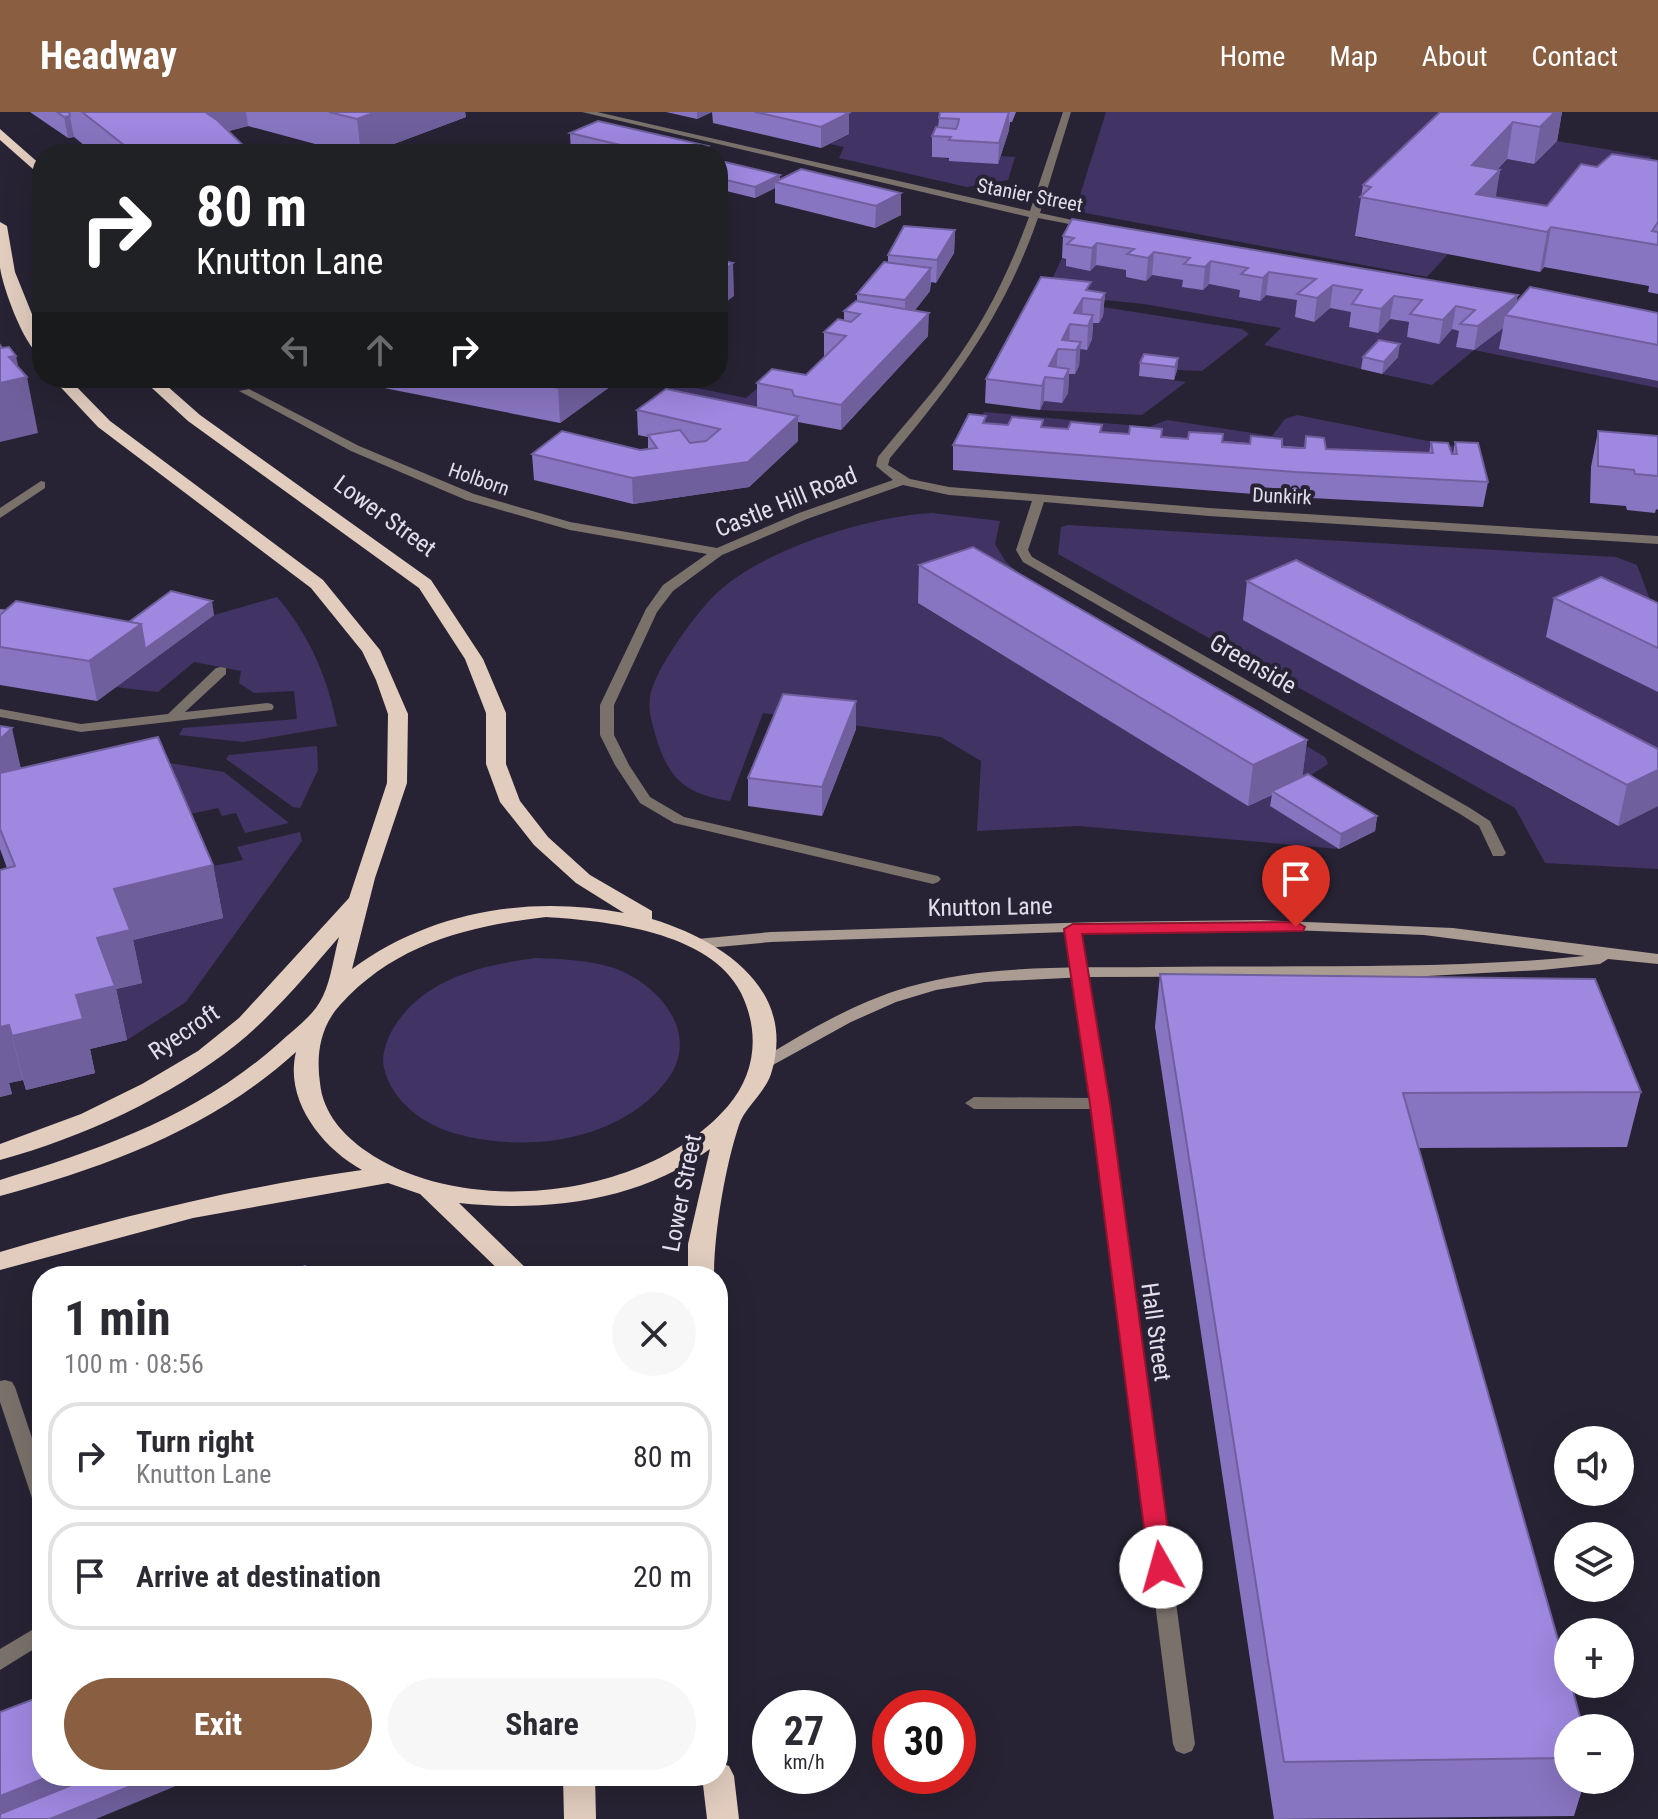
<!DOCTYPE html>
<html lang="en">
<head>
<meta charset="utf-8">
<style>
	:root { --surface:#fff; --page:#f7f7f7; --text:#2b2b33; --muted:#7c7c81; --line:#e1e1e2; --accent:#895e41 }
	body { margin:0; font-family:"Roboto Condensed",sans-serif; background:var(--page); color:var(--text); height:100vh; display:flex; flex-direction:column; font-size:30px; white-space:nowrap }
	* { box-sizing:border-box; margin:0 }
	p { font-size:26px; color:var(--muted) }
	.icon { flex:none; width:44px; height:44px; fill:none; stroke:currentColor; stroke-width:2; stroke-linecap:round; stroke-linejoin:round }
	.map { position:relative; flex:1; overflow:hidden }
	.sheet { position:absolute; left:32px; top:1154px; width:696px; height:520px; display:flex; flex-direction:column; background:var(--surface); border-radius:32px; box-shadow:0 8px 32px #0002 }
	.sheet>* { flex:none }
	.guide { position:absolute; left:32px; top:32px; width:696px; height:244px; border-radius:32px; box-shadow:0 8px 32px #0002; background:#202124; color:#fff; overflow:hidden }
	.fabs { position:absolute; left:1554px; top:1314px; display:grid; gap:16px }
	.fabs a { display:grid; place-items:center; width:80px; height:80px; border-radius:50%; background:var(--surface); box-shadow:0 8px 32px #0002; font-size:40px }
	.speed { position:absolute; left:752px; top:1578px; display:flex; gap:16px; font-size:40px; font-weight:700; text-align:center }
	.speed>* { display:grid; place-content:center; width:104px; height:104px; border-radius:50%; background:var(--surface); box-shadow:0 8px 32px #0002; line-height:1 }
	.speed small { font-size:20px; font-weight:400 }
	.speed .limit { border:12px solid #d22; background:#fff; color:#111 }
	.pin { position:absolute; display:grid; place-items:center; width:68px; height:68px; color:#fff; margin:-82px -34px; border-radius:50% 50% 50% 0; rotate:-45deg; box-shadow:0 0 8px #0007 }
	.pin .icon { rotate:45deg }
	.me { position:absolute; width:88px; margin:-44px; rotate:353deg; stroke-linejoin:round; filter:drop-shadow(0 0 6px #0008) }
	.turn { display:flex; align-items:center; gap:28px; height:168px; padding:0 32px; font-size:36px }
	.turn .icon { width:104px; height:104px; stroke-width:2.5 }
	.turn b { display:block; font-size:56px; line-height:68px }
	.lanes { display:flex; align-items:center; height:76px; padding:0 32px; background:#0003; justify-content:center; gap:40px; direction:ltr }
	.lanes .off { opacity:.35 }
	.round { display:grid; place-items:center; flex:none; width:84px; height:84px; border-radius:42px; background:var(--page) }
	.summary { display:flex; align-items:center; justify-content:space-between; height:136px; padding:0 32px }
	h1 { font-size:48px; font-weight:700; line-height:60px }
	.cta { display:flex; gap:16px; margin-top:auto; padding:16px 32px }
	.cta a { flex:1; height:92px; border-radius:48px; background:var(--accent); color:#fff; font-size:32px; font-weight:700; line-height:92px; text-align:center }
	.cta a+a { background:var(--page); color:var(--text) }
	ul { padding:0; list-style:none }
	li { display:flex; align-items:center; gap:24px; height:108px; margin:0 16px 12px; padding:0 16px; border:4px solid var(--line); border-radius:32px }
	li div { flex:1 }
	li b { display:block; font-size:30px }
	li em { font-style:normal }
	header { display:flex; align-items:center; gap:48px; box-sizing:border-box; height:112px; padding:0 40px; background:var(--accent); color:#fff }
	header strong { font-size:38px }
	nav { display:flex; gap:44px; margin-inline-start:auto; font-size:28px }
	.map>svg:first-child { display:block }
	.green { fill:#413464 }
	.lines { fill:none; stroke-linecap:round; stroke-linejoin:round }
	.minor { fill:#7a716b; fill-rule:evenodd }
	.secondary { fill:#aa9c92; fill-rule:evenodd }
	.trunk { fill:#e1ccbe; fill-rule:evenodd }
	.wall { fill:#8875c1 }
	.shaded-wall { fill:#6f5f9d }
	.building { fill:#9e88e0; stroke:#6f5f9d; stroke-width:2 }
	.route { fill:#e11d48; stroke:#92132f; stroke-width:2 }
	.labels { text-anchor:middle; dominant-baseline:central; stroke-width:8; stroke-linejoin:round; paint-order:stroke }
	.far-street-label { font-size:20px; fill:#e2dfeb; stroke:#272334 }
	.street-label { font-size:24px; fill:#e2dfeb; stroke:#272334 }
</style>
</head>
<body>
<header>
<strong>Headway</strong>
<nav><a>Home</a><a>Map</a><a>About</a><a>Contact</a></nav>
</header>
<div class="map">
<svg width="1658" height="1707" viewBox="0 0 1658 1707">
	<rect width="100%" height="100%" fill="#272334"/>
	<g class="green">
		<path d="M809 0H949L933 45 998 52 1001 44 1015 45 1008 68 967 75 839 46 844 35 830 32 848 23Z"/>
		<path d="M1106 0H1493L1356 125 1448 142 1427 165 1075 99Z"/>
		<path d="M1557 29 1652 45 1617 82 1540 134 1466 91 1507 47 1534 52Z"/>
		<path d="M1062 146 1090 159 1096 153 1133 159 1146 169 1152 163 1188 168 1203 178 1209 172 1313 190 1295 205 1313 210 1330 196 1359 201 1349 215 1378 221 1390 207 1418 212 1407 225 1439 231 1452 217 1471 221 1514 207 1500 237 1658 269V276L1474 238 1432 273 1382 262 1397 244 1377 241 1361 257 1264 233 1281 216 1144 192 1045 182Z"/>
		<path d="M1090 193 1242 217 1249 222 1202 259 1177 258 1140 264 1186 270 1142 303 1040 298 1044 289 1062 291 1067 282 1056 261 1075 262 1079 255 1061 252Z"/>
		<path d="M672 271 746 286 759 275 758 296 793 302 791 305 658 283Z"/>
		<path d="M984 300 1149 315 1167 308 1272 324 1285 307 1297 303 1468 337 1429 366 1159 350V342L1040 340 1042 333 968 327Z"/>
		<path d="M932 401 1000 409 995 432 1006 450 1026 468 1325 645 1328 652 1302 669 919 492 1248 693 1296 671 1271 694 1339 737 1079 714 977 719 981 649 941 625 763 601 730 689C684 682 668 666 655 622 652 610 648 599 650 586 653 559 698 498 718 480 764 437 870 404 932 401Z"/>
		<path d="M1068 413 1616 445 1637 453 1653 496 1547 525 1658 580V655L1244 508 1617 714 1658 694V757L1545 751 1515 696 1058 442 1061 415Z"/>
		<path d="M277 485C309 522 328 566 337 614L243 630 179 623 183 616 297 607 294 579 254 581 239 571 241 559 194 550 158 580 115 575 214 503Z"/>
		<path d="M317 634 318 658 300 696 293 695 226 647 229 643Z"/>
		<path d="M115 642 224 660 289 711 245 721 236 701 222 704 218 696 181 704Z"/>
		<path d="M300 720 302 729 186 890 127 928 109 879 125 829 203 756 243 748 237 735Z"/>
		<path d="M536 846C562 847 588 848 614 856 661 873 704 925 664 972 616 1030 525 1041 457 1022 424 1013 392 990 384 956 381 942 387 927 394 915 425 866 482 853 536 846Z"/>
	</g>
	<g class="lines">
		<g class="minor">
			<path d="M582 0H597L1030 99 1063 0H1071L1040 101 1095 113 1090 116 1038 106C1004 203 955 269 890 346L888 353 910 367 949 375 1209 396 1658 424V432L1209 404 1044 390 1028 438 1032 445 1470 696 1490 709 1506 741 1503 744H1493L1479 714 1460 702 1023 450 1016 438 1032 389 949 383 903 373 807 407 722 443 673 479 657 500 614 593V623L629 653 650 685 684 705 938 764 941 767 938 770 933 772 674 711 640 691 615 653 600 623V593L646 497 663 473 707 442 570 418 466 388 351 339 239 279 249 277 359 334 474 382 570 410 717 436 799 401 893 368 876 354 878 345C901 316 927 288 949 258 984 211 1009 160 1029 105Z"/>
			<path d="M41 369 45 370V376L0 406V396Z"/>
			<path d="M221 555 226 556V562L185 600 267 591 272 592 274 595 272 598 81 620 0 605V597L81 612 168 602 216 556Z"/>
			<path d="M1073 812 1081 817 1109 992 1195 1632 1192 1639 1184 1642 1176 1639 1173 1632 1092 997H974L965 991 974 985 1091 986 1065 817Z"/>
			<path d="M5 1268 12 1270 15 1275 42 1356V1394L35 1392 32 1386 0 1290V1269Z"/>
			<path d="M42 1512V1532L0 1558V1537Z"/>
		</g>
		<path class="secondary" d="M1261 808 1453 816 1658 842V852L1608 847 1600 852 1542 858 1427 864 1085 865 985 870 936 878 896 890 851 910 762 959 756 958 754 954 756 950C804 921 853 891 908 875 988 852 1072 856 1155 855 1298 853 1442 858 1585 844L1424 823 1261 817 1098 819 771 830 697 837 689 832 697 827 771 820 1098 810Z"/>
		<g class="trunk">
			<path d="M0 17 42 54V65L0 28Z"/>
			<path d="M0 110 7 114 15 160 42 227V244C25 238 2 173 0 155 0 140 0 125 0 110Z"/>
			<path d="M52 266H68L110 309 323 468 380 538 408 602 407 671 375 766 352 857C430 799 530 783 624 801L576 771 534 733 500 690 486 652V601L465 547 419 476 188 309 141 266H158L200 303 431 468 483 547 506 601V652L520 689 548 725 590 763 652 799V807C721 828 798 877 771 962 764 982 745 995 739 1013 725 1055 714 1121 714 1164H688V1132L710 1037C638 1090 545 1100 459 1091L534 1164H505L420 1082 388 1071 193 1106 0 1158V1140C119 1105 239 1075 362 1058 322 1036 284 988 296 940 211 1017 109 1054 0 1084V1068C102 1037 197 1004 278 932 294 917 314 904 323 884 331 868 334 843 339 825 307 862 275 901 237 932 169 986 83 1025 0 1048V1032L81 1002 142 972 198 939 239 906 349 786 387 671 388 602 376 568 362 539 311 476 98 315ZM546 805C606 809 710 819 741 881 760 920 756 961 728 994 649 1086 466 1108 366 1039 343 1023 323 1001 320 971 316 943 320 915 340 893 395 832 468 814 546 805Z"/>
			<path d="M718 1650 729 1654 734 1664 739 1707H707L702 1664H718Z"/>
			<path d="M563 1664H595L596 1707H564Z"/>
		</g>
	</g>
	<g class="wall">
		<path d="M30 0H465L466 5 367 42H352L248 14 229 19 252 42H95L74 25 68 26Z"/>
		<path d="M666 0H843L849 22 821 36 713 11 712 0 697 7Z"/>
		<path d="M940 0H1016L1012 10H1010L1009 18 998 52 949 49V46L932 45V24L938 15Z"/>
		<path d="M1440 0H1562L1557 29 1534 52 1507 47 1497 58H1500L1495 85 1547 94 1597 55 1658 49V182L1648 180 1649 174 1544 155 1540 160 1355 124 1363 73Z"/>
		<path d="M570 21 708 42H571Z"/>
		<path d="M718 53 780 63V67L901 81V103L875 116 775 91V76L755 86 718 77Z"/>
		<path d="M955 118 954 141 936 171 931 170 930 179 915 198 928 224 841 318 798 310V329L749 375 633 392 534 368 532 342 648 337V325L638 323 637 298 793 303 757 295V271L806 263 826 244H824V220L844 208V199L857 189V182L888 150V143Z"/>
		<path d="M1063 124 1517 189 1658 201V269L1499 237 1503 216 1474 238 1456 235 1459 219 1452 217 1439 232 1407 225 1409 210 1390 207 1378 221 1349 215 1351 200 1330 196 1314 210 1295 205 1297 188 1266 183 1260 189 1239 185 1240 178 1209 172 1203 178 1182 175 1183 168 1152 163 1146 169 1126 165V158L1096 153 1090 159 1066 154V147L1062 146Z"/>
		<path d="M1091 179 1105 181 1103 204 1099 211H1093L1092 227 1087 238 1080 237 1079 254 1075 262H1069L1068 281 1062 291 1044 289 1040 298 985 291 986 267Z"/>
		<path d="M1363 245H1398L1382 262 1361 257Z"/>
		<path d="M1178 246 1177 258 1174 268 1139 264 1140 251Z"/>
		<path d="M353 266H622L560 311 354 270Z"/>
		<path d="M986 311 1326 337 1429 341 1431 330 1453 342 1455 330 1488 370 1483 395 1292 385 953 358V333Z"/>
		<path d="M1598 319 1658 324V398L1656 397 1655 401 1627 398 1626 394 1590 391 1591 355Z"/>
		<path d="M919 453 1307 628 1302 665 1377 704 1375 719 1339 737 1270 694 1272 683 1248 694 918 491Z"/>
		<path d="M1247 469 1658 637V694L1618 714 1243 508Z"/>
		<path d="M1554 486 1658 491V580L1546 525Z"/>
		<path d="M0 497 129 510 214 503 97 589 0 573Z"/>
		<path d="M856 589V617L822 704 748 694V666Z"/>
		<path d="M0 614 21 656 213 753 223 806 133 828 142 871 116 877 127 928 90 937 95 961 26 978 23 968 9 971 12 982 0 985V758L7 756 0 737Z"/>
		<path d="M1160 862 1641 980 1627 1035 1419 1036 1568 1616V1668H1585L1574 1704 1274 1707 1155 915Z"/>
	</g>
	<g class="shaded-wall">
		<path d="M69 0 74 25 68 26 64 5Z"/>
		<path d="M192 0H246L248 14 196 27Z"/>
		<path d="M376 0H465L466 5 367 42H361L357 7Z"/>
		<path d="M697 0H712L697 7Z"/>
		<path d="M1009 0V18L998 52 999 31Z"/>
		<path d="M1555 0H1562L1557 29 1534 52 1540 15Z"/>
		<path d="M849 1V22L821 36V15Z"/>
		<path d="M1513 10 1507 47 1466 91 1472 53Z"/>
		<path d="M708 34V42H692Z"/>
		<path d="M1500 58 1494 97 1476 82Z"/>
		<path d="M780 63V71L775 70V76L755 86V75Z"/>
		<path d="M901 81V103L875 116 876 94Z"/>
		<path d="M1551 115 1544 155 1540 160 1547 120Z"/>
		<path d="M955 118 954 141 936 171 937 148Z"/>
		<path d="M1097 131 1096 153 1090 159 1092 136Z"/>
		<path d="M1154 140 1152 163 1146 169 1148 146Z"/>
		<path d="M1211 149 1209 172 1203 178 1205 155Z"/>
		<path d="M733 151 734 184 718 196V162Z"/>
		<path d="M931 156 930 179 905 211V188Z"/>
		<path d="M1269 160 1266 183 1260 189 1263 166Z"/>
		<path d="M1333 173 1330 196 1314 210 1317 186Z"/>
		<path d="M1105 181 1103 204 1099 211 1101 188Z"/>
		<path d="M1518 183 1514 205 1505 203 1503 216 1474 238 1478 214Z"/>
		<path d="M1394 184 1390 207 1378 221 1381 197Z"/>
		<path d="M1083 186 1082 209 1074 201Z"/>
		<path d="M1456 194 1452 217 1439 232 1443 208Z"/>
		<path d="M929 201 928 224 841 318V293Z"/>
		<path d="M1093 203 1092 227 1087 238 1088 214Z"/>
		<path d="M1070 212 1069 236 1062 228Z"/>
		<path d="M1081 230 1079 254 1075 262 1076 238Z"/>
		<path d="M1400 232 1398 245 1382 262 1384 250Z"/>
		<path d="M1058 237 1056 261 1049 254Z"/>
		<path d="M16 244 21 267 27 265 38 321 0 330V271L9 245Z"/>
		<path d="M1178 246 1177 258 1174 268 1175 255Z"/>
		<path d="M1069 257 1068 281 1062 291 1064 267Z"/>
		<path d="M1045 265 1044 289 1040 298 1042 274Z"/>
		<path d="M572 266H622L560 311 558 276Z"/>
		<path d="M798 304V329L749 375 633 392 632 366Z"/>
		<path d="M212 489 214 503 97 589 89 549 141 512Z"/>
		<path d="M856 589V617L822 704V675Z"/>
		<path d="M12 616 21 657 0 675V627Z"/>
		<path d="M1307 628 1302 669 1272 679V683L1248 694 1253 653Z"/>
		<path d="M1658 658V694L1618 714 1627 673Z"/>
		<path d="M1377 704 1375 719 1339 737 1341 722Z"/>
		<path d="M213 753 223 806 133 828 142 871 116 877 127 928 90 937 95 961 26 978 12 924 76 883 114 777Z"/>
		<path d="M9 913 23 968 9 971 12 982 0 985V915Z"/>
		<path d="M50 1664H140L0 1707V1684Z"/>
		<path d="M155 1664H200L96 1707H50Z"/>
	</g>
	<g class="building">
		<path d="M57 0H69L70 4 64 5Z"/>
		<path d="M82 0H205L217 8 252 42H134L129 37Z"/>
		<path d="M329 0H376L357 7Z"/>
		<path d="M755 0H843L849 1 821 15Z"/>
		<path d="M940 0H1009L999 31 949 28 951 25 932 24 936 15 956 17 958 12 959 7 939 6Z"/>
		<path d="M1440 0H1555L1540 15 1513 10 1472 53 1500 58 1476 82 1547 94 1581 52 1597 55 1612 42 1658 49V110L1652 119 1658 120V133L1551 115 1547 120 1360 85 1371 75 1363 73Z"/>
		<path d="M598 9 708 34 692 42H658L570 21Z"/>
		<path d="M725 50 780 63 755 75 718 66V53Z"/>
		<path d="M801 57 901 81 876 94 775 70Z"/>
		<path d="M1072 107 1518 183 1478 214 1460 212 1475 198 1456 194 1443 208 1410 202 1422 188 1394 184 1381 197 1352 192 1362 178 1333 173 1317 186 1297 182 1316 167 1269 160 1263 166 1241 162 1248 156 1211 149 1205 155 1184 152 1190 146 1154 140 1148 146 1127 142 1134 137 1097 131 1092 136 1067 132 1074 126 1063 124Z"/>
		<path d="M904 114 955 118 937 148 888 143Z"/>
		<path d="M718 148 733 151 718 162Z"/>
		<path d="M884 150 931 156 905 188 857 182Z"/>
		<path d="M1041 165 1091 170 1086 178 1105 181 1101 188 1083 186 1074 201 1093 203 1088 214 1070 212 1062 228 1081 230 1076 238 1058 237 1049 254 1069 257 1064 267 1045 265 1042 274 986 267Z"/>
		<path d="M1530 175 1658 201V233L1505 203Z"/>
		<path d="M856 189 929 201 841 293 794 284 792 278 757 271 772 257 806 263 846 224 824 220 838 207 851 210 860 202 844 199Z"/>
		<path d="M1379 228 1400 232 1384 250 1363 245Z"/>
		<path d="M0 233 2 236 9 235 16 244 9 245 27 265 0 271Z"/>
		<path d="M1144 242 1178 246 1175 255 1140 251Z"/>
		<path d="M508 266H572L558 276Z"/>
		<path d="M666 277 798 304 748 350 632 366 532 342 562 319 640 338 657 336 648 323 680 318 690 331 706 329 720 317 637 298Z"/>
		<path d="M969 302 986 304 983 311 1008 313 1012 305 1043 308 1041 315 1068 317 1071 310 1102 313 1100 320 1129 322 1130 314 1162 317 1161 325 1175 326 1188 327 1189 320 1223 322 1222 330 1250 332 1251 324 1282 327V335L1297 336H1305L1306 324 1324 326 1326 337 1433 341 1431 330 1448 331 1452 342H1457L1455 330 1478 331 1488 370 1295 360 953 333Z"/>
		<path d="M1598 319 1658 324V364L1635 362 1634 358 1598 354Z"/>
		<path d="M973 435 1307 628 1253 653 919 453Z"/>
		<path d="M1296 448 1658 637V658L1627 673 1247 469Z"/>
		<path d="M1601 465 1658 491V536L1554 486Z"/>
		<path d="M171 479 212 489 145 537 141 512 129 510Z"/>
		<path d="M16 489 141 512 89 549 0 535V503Z"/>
		<path d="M783 582 856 589 822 675 748 666Z"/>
		<path d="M0 614 12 616 0 627Z"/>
		<path d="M158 625 213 753 114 777 130 818 97 826 115 874 76 883 83 907 12 924 9 913 0 915V758L15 754 0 717V661Z"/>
		<path d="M1308 662 1377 704 1341 722 1272 679Z"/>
		<path d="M1160 862 1595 867 1641 980 1403 981 1568 1563V1572H1571L1583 1616H1568V1646L1284 1650Z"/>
		<path d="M305 1154 311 1164H276Z"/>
		<path d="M42 1584V1664H50L0 1684V1600Z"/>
		<path d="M94 1664H155L50 1707H0V1702Z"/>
	</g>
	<path class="route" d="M1296 810 1305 815 1303 819 1082 822 1110 992 1173 1455 1169 1461H1153L1149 1455 1090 992 1064 817 1073 812Z"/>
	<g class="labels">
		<g class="far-street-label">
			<text transform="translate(1030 83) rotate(11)">Stanier Street</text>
			<text transform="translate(479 367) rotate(19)">Holborn</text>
			<text transform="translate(1282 384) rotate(3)">Dunkirk</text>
		</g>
		<g class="street-label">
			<text transform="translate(786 390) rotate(-22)">Castle Hill Road</text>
			<text transform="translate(385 404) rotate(36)">Lower Street</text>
			<text transform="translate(1253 552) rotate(30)">Greenside</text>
			<text transform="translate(990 795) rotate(-1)">Knutton Lane</text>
			<text transform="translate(184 920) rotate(-34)">Ryecroft</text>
			<text transform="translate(682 1081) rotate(-79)">Lower Street</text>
			<text transform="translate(1156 1220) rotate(82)">Hall Street</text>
		</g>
	</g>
</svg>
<div class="fabs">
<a><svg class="icon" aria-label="sound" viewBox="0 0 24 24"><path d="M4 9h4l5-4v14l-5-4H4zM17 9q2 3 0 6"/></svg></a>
<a><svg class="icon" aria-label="layers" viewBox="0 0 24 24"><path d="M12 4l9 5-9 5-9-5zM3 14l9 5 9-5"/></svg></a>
<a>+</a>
<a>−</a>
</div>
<div class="speed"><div>27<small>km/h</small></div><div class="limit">30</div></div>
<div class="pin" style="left:1296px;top:815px;background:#d93025"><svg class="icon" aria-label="arrive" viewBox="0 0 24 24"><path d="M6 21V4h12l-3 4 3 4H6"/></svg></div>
<svg class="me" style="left:1161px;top:1455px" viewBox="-20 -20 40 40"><circle r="19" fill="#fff"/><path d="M0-13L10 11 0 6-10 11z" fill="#e11d48"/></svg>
<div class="guide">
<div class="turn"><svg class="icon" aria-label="right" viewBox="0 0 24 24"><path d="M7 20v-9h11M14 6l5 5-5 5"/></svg><div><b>80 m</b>Knutton Lane</div></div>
<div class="lanes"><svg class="icon off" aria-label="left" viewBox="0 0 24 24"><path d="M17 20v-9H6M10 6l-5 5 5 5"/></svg><svg class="icon off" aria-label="ahead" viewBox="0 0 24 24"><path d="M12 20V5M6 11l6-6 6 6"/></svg><svg class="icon" aria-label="right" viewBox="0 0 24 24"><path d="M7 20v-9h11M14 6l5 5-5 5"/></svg></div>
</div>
<section class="sheet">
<div class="summary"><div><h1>1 min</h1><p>100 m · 08:56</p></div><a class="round"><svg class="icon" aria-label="close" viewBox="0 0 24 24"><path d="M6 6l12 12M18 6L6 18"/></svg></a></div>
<ul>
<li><svg class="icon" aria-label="right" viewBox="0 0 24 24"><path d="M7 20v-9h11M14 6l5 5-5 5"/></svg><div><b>Turn right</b><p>Knutton Lane</p></div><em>80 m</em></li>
<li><svg class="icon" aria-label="arrive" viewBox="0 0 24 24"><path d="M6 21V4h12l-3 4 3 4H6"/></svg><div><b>Arrive at destination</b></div><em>20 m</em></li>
</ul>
<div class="cta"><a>Exit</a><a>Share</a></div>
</section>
</div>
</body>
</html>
